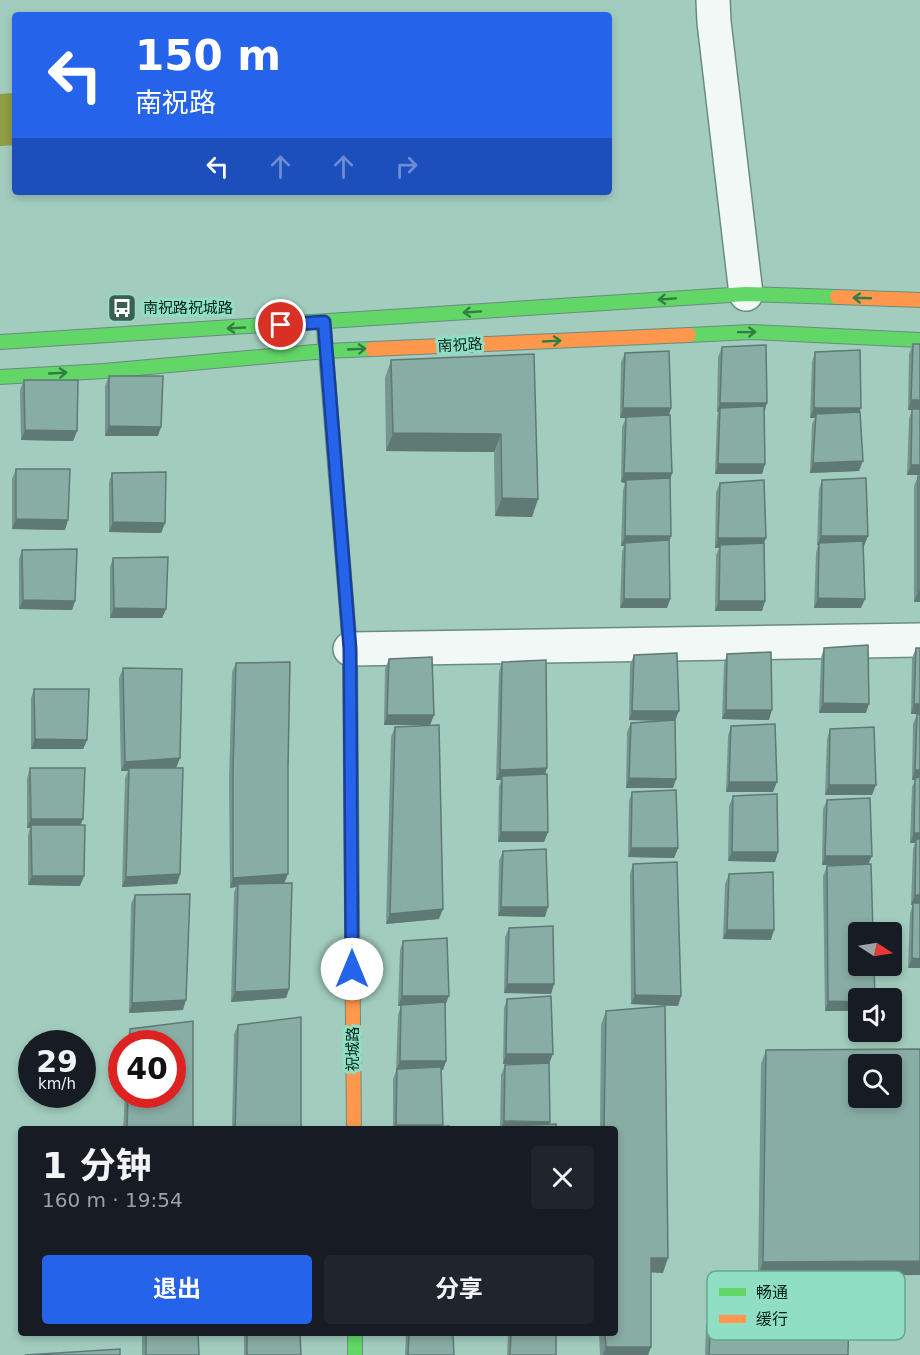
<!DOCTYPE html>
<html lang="zh">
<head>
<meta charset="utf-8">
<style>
	:root { --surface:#171b24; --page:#20242c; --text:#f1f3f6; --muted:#9ea1a6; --accent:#2563eb }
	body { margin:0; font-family:"DejaVu Sans","Noto Sans SC",sans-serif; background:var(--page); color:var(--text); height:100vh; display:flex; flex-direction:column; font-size:22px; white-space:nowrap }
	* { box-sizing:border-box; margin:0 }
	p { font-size:20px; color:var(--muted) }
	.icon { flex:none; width:33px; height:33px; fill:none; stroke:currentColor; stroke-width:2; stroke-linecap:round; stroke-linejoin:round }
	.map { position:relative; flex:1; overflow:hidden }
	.panel { position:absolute; left:18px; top:1126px; width:600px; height:210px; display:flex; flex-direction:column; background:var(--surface); border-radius:6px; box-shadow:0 3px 9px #0003 }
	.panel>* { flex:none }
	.guide { position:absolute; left:12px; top:12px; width:600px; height:183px; border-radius:6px; box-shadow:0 3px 9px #0003; background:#2563eb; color:#fff; overflow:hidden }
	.needle { width:39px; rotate:102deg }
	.fabs { position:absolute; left:848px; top:922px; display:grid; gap:12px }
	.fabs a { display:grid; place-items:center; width:54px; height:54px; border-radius:6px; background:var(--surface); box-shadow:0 3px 9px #0003; font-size:30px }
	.speed { position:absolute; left:18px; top:1030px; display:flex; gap:12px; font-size:30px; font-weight:700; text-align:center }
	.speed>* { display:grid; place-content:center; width:78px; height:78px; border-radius:50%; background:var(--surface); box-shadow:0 3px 9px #0003; line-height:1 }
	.speed small { font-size:15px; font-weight:400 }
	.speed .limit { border:9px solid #d22; background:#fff; color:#111 }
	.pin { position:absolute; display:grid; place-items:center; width:51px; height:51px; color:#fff; margin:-26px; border:3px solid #fff; border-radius:50%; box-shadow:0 2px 6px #0007 }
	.me { position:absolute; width:66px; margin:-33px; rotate:0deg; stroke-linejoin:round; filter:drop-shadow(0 0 4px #0008) }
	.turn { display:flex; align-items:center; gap:21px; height:126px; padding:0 24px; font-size:27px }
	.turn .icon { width:78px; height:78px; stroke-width:2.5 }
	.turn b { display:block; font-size:42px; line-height:51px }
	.lanes { display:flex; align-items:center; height:57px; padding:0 24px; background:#0003; justify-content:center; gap:30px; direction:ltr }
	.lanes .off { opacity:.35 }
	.round { display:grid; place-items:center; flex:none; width:63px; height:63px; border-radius:6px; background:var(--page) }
	.head { display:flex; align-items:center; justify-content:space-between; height:102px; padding:0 24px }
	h1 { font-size:36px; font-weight:700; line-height:45px }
	.button { display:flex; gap:12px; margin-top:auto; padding:12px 24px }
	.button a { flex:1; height:69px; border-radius:6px; background:var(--accent); color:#fff; font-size:24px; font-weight:700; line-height:69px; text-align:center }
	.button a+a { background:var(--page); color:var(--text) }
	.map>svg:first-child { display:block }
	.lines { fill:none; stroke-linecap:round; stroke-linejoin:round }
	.river { stroke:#8f9d44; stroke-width:52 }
	.street-casing { stroke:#698c81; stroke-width:36 }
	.fast-casing { stroke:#698c81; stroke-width:16 }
	.slow-casing { stroke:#698c81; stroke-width:16 }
	.street { stroke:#f1f8f5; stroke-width:33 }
	.fast { stroke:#63d668; stroke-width:14 }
	.slow { stroke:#ff974d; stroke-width:14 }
	.wall { fill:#75958e }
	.shaded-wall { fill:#5f7974 }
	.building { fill:#88ada5; stroke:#5f7974; stroke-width:1.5; fill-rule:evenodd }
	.oneway { stroke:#327d41 }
	.route-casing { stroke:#184099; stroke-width:15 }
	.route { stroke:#2563eb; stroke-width:10 }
	.labels { text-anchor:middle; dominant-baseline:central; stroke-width:6; stroke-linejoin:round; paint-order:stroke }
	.poi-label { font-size:15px; fill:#02241a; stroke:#90dfc4; text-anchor:start }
	.street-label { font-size:15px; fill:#02241a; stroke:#90dfc4 }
	.key { fill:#90dfc4; stroke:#65a791; stroke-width:1.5 }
	.key-label { font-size:16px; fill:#02241a }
</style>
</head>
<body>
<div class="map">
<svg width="920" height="1355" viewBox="0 0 920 1355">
	<rect width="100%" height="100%" fill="#a2cdbe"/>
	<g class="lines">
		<path class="river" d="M0 120 15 119"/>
		<g class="street-casing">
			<g id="street">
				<path d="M713 0 714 22 746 294"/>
				<path d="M350 649 920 640"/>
			</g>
		</g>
		<g class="fast-casing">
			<g id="fast">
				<path d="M324 328 350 649 352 915"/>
				<path d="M689 335 751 332 920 340"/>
				<path d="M0 342 746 294 837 297"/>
				<path d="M0 377 104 371 326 351 372 349"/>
				<path d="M355 1334V1355"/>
			</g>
		</g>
		<g class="slow-casing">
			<g id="slow">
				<path d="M837 297 920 300"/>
				<path d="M372 349 689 335"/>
				<path d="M352 915 354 1130"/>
			</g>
		</g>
		<use href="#street" class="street"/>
		<use href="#fast" class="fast"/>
		<use href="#slow" class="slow"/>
	</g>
	<g class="wall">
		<path d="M913 344H920V475H907L909 419 912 410H908L909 354Z"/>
		<path d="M722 347 764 413 765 464 762 474H715L717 418 718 412H717L718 357Z"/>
		<path d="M815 352 860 412 859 471 810 473 812 424 815 418H810L812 362Z"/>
		<path d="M625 353 671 408 669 415 672 473 670 480 669 542 670 599 667 608H620L622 552 624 546H621L623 490 625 483 621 482 622 427 626 418H620L621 362Z"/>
		<path d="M534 354 538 499 532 517 495 516 494 452 386 451 385 378 391 360Z"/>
		<path d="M109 376 158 436H105V386Z"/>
		<path d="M24 380 77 431 73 441 21 440 20 390Z"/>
		<path d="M16 469 65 530 12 529V479Z"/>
		<path d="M112 473 165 523 161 533 109 532V482Z"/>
		<path d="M918 476 920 602H914V486Z"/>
		<path d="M822 480 864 546H863L861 608H814L816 553 818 545H817L819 489Z"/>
		<path d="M720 483 764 543 765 601 762 611H715L716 555 719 548H715L716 492Z"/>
		<path d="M22 550 75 601 72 610 19 609V559Z"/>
		<path d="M113 558 166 609 162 618H110V567Z"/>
		<path d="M824 648 866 713H819L821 658Z"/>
		<path d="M916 648 920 714H911L912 658Z"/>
		<path d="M727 654 769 720 722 719 724 664Z"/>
		<path d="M634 655 675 721 676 779 673 788H626L627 732 631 723 663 721 629 720 630 665Z"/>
		<path d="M389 659 434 715 430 725H384L385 669Z"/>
		<path d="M502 662 545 774 548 832 544 842H498L499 786 501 780H496L499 672Z"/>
		<path d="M236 663 284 883 289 989 286 998 231 1002 234 893 236 887 230 888 229 781 232 672Z"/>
		<path d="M123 668 180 758 176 768 180 874 177 884 122 887 125 778 128 771H121L119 678Z"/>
		<path d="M34 689 87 740 83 749H31V698Z"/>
		<path d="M917 714H920V968H908L910 913 913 905H911L913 849 915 843H910L912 787 915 780H912L913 724Z"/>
		<path d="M731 726 773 792H726L728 736Z"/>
		<path d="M395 727 439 919 386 924 391 737Z"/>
		<path d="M830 729 872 795H825L827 739Z"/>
		<path d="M30 768 81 825 80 886 28 885V835L30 828H27V778Z"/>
		<path d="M632 792 678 848 674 858 628 857 629 801Z"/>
		<path d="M733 796 778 852 775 862 728 861 729 806Z"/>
		<path d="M827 800 869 864 858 999V1011H825L823 876 827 866 850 865H822L823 809Z"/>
		<path d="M503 851 545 917 498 916 499 861Z"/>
		<path d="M633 864 681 996 678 1006 631 1004 630 874Z"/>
		<path d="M729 874 771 940 723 939 725 884Z"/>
		<path d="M135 895 183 1010 129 1013 131 904Z"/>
		<path d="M509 928 554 984 551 994 504 993 505 937Z"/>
		<path d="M403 941 445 1006 446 1061 443 1070H441L442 1126 449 1130H393V1079L396 1071 398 1015 401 1006H398L400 950Z"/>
		<path d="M507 999 549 1064V1124L556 1130H500L501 1075 505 1065 529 1064H503L504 1008Z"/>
		<path d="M606 1011 663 1273 651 1272V1347L648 1355H600L599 1334H615V1130H600L601 1025Z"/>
		<path d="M193 1021V1130H123L125 1095H172V1044H126L127 1039 130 1029Z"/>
		<path d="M238 1025 301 1130H232L234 1034Z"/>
		<path d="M920 1049 758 1276 761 1064 766 1050Z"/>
		<path d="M711 1311 848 1355H705L706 1325Z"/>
		<path d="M142 1334H198L199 1355H142Z"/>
		<path d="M244 1334H300L301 1355H244Z"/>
		<path d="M406 1334H453L454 1355H405Z"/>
		<path d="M508 1334H556V1355H507Z"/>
	</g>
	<g class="shaded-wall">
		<path d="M911 400H920V410H908Z"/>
		<path d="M720 403H767L764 413 720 408 718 412H717Z"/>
		<path d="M623 408H671L668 418H620Z"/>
		<path d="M814 408H861L857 418 816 414 815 418H810Z"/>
		<path d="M109 426 161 427 158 436H105Z"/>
		<path d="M25 430 77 431 73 441 21 440Z"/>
		<path d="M393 433 501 434 494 452 386 451Z"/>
		<path d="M863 461 859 471 810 473 813 463Z"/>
		<path d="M718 464H765L762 474H715Z"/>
		<path d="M911 465H920V475H907Z"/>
		<path d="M624 473H672L669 483 626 480 625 483 621 482Z"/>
		<path d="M502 498 538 499 532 517 495 516Z"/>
		<path d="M16 519 68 520 65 530 12 529Z"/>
		<path d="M113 522 165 523 161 533 109 532Z"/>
		<path d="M625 536H671L668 546 625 543 624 546H621Z"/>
		<path d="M821 536H868L864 546 819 545V543L818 545H817Z"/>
		<path d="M718 538H766L762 548 720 545 719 548H715Z"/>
		<path d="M918 592H920V602H914Z"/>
		<path d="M818 598 865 599 861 608H814Z"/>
		<path d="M624 599H670L667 608H620Z"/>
		<path d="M23 600 75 601 72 610 19 609Z"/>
		<path d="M719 601H765L762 611H715Z"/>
		<path d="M114 608 166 609 162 618H110Z"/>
		<path d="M823 703 869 704 866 713H819Z"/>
		<path d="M914 704H920V714H911Z"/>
		<path d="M726 710H772L769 720 722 719Z"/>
		<path d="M632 711H679L675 721 629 720Z"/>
		<path d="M387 715H434L430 725H384Z"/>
		<path d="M35 739 87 740 83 749H31Z"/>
		<path d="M180 758 176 768H129L128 771H121L125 762Z"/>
		<path d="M547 768 544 778 502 776 501 780H496L500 770Z"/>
		<path d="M915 770H920V780L915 778V780H912Z"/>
		<path d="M629 778 676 779 673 788H626Z"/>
		<path d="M729 782H777L773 792H726Z"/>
		<path d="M829 785H876L872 795H825Z"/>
		<path d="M31 819H83L79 829 31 825 30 828H27Z"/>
		<path d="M501 832H548L544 842H498Z"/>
		<path d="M914 833H920V843L916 839 915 843H910Z"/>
		<path d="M631 848H678L674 858 628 857Z"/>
		<path d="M732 852H778L775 862 728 861Z"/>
		<path d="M825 856H872L868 865H822Z"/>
		<path d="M180 874 177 884 122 887 126 877Z"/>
		<path d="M288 874 284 884H238L236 887 230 888 233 878Z"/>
		<path d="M32 876H84L80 886 28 885Z"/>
		<path d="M915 895H920V905H911Z"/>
		<path d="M501 907H548L545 917 498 916Z"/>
		<path d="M443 909 439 919 386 924 390 914Z"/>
		<path d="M727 930H774L771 940 723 939Z"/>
		<path d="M912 958 920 959V968H908Z"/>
		<path d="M507 984H554L551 994 504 993Z"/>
		<path d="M289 989 286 998 231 1002 235 992Z"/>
		<path d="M635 995 681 996 678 1006 631 1004Z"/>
		<path d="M402 996H449L445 1006H398Z"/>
		<path d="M186 1000 183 1010 129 1013 132 1003Z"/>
		<path d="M828 1001 858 1002V1011H825Z"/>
		<path d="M506 1054H553L549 1064H503Z"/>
		<path d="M400 1061H446L443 1070 396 1071Z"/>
		<path d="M504 1121 550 1122 547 1130 512 1126 511 1130H501Z"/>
		<path d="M396 1125H443L441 1130H394Z"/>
		<path d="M651 1258H668L663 1273 646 1272Z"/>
		<path d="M920 1261V1275L758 1276 763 1262Z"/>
		<path d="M606 1347H651L648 1355H603Z"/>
	</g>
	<g class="building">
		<path d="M913 344H920V400H911Z"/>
		<path d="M766 345 767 403H720L722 347Z"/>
		<path d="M860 350 861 408H814L815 352Z"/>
		<path d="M669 351 671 408H623L625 353Z"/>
		<path d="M534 354 538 499 502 498 501 434 393 433 391 360Z"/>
		<path d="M109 376H163L161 427 109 426Z"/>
		<path d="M24 380H78L77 431 25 430Z"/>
		<path d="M764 406 765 464H718L720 408Z"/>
		<path d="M912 409H920V465H911Z"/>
		<path d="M860 412 863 461 813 463 816 414Z"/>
		<path d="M670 415 672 473H624L626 417Z"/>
		<path d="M16 469H70L68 520 16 519Z"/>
		<path d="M166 472 165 523 113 522 112 473Z"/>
		<rect x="918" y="476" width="2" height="116"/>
		<path d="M670 478 671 536H625L626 480Z"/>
		<path d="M866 478 868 536H821L822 480Z"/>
		<path d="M764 480 766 538H718L720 483Z"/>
		<path d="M669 540 670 599H624L625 543Z"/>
		<path d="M863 541 865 599 818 598 819 543Z"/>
		<path d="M764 543 765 601H719L720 545Z"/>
		<path d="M77 549 75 601 23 600 22 550Z"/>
		<path d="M168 557 166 609 114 608 113 558Z"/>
		<path d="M868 645 869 704 823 703 824 648Z"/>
		<path d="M916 648H920V704H914Z"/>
		<path d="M771 652 772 710H726L727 654Z"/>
		<path d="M677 653 679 711H632L634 655Z"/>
		<path d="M432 657 434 715H387L389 659Z"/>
		<path d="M546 660 547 768 500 770 502 662Z"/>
		<path d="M290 662 288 768V874L233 878V771L236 663Z"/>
		<path d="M123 668 182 669 180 758 125 762Z"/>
		<path d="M34 689H89L87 740 35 739Z"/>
		<path d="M917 714H920V770H915Z"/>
		<path d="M675 720 676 779 629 778 631 723Z"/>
		<path d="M775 724 777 782H729L731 726Z"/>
		<path d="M439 725 443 909 390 914 395 727Z"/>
		<path d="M874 727 876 785H829L830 729Z"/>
		<path d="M30 768H85L83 819H31Z"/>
		<path d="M129 768H183L180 874 126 877Z"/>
		<path d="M547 774 548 832H501L502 776Z"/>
		<path d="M920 777V833H914L915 778Z"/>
		<path d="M676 790 678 848H631L632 792Z"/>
		<path d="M777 794 778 852H732L733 796Z"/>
		<path d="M870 798 872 856H825L827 800Z"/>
		<path d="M31 825H85L84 876H32Z"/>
		<path d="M916 839H920V895H915Z"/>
		<path d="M546 849 548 907H501L503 851Z"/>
		<path d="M677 862 681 996 635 995 633 864Z"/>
		<path d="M871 864 873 933H858V966H874L875 999H858V1002L828 1001 827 866Z"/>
		<path d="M773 872 774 930H727L729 874Z"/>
		<path d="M292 883 289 989 235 992 238 884Z"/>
		<path d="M190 894 186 1000 132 1003 135 895Z"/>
		<path d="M913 903H920V959L912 958Z"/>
		<path d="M553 926 554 984H507L509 928Z"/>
		<path d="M447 938 449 996H402L403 941Z"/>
		<path d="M551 996 553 1054H506L507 999Z"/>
		<path d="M445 1002 446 1061H400L401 1005Z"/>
		<path d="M665 1006 668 1258H651V1347H606L605 1334H615V1130H604L606 1011Z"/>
		<path d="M301 1017V1130H235L238 1025Z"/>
		<path d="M193 1021V1130H127L128 1095H172V1044H130V1029Z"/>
		<path d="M920 1049V1261L763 1262 766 1050ZM858 1065H891V1098H858Z"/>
		<path d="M549 1063 550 1122 504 1121 505 1065Z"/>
		<path d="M441 1067 443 1125H396L397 1069Z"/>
		<path d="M556 1124V1130H512V1126Z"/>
		<path d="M449 1126V1130H404V1129Z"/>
		<path d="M849 1310 848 1355H709L711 1311Z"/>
		<path d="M146 1334H198L199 1355H146Z"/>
		<path d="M247 1334H300L301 1355H247Z"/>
		<path d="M409 1334H453L454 1355H408Z"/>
		<path d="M511 1334H556V1355H510Z"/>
		<path d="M120 1349V1355H25Z"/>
	</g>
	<defs><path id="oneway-shaft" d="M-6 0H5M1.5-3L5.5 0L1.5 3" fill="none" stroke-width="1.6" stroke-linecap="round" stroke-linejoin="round" transform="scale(1.5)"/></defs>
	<g class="oneway">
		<use href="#oneway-shaft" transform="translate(862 298) rotate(-178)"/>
		<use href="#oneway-shaft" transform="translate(667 299) rotate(176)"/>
		<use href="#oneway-shaft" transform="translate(472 312) rotate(176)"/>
		<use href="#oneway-shaft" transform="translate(236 328) rotate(177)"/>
		<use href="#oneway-shaft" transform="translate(747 332) rotate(-1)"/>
		<use href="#oneway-shaft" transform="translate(552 341) rotate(-3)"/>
		<use href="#oneway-shaft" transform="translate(357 349) rotate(-3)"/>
		<use href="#oneway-shaft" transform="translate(58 373) rotate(-3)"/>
	</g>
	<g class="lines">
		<g class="route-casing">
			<path id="route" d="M281 325 324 322 350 649 352 969"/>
		</g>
		<use href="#route" class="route"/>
	</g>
	<defs>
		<g id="bus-square" transform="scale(1.5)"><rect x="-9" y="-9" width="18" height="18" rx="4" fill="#3a5f53" stroke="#90dfc4"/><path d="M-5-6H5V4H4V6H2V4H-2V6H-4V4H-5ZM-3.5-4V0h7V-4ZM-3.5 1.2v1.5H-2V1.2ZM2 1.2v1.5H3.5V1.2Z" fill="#fff"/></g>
	</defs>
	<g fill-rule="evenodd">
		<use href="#bus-square" x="122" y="308"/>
	</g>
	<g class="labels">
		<g class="poi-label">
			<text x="143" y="308">南祝路祝城路</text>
		</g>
		<g class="street-label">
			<text transform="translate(460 345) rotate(-3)">南祝路</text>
			<text transform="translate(353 1049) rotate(-90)">祝城路</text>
		</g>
	</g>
	<rect x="707" y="1271" width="198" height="69" rx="9" class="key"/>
	<rect x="719" y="1288" width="27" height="8" fill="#63d668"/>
	<rect x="719" y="1315" width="27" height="8" fill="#ff974d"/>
	<g class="key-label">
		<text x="756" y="1298">畅通</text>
		<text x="756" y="1325">缓行</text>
	</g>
</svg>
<div class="fabs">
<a><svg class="needle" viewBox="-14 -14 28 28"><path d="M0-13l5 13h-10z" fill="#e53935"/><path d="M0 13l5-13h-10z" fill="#9ea1a6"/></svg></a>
<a><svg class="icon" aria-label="sound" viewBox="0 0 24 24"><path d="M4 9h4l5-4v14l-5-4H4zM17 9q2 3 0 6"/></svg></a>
<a><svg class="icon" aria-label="search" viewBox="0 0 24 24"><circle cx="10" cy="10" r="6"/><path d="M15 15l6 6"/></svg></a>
</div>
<div class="speed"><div>29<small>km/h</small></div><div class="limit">40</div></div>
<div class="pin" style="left:281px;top:325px;background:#d93025"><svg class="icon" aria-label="arrive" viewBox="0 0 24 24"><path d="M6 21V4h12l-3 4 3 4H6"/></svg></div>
<svg class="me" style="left:352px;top:969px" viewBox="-20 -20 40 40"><circle r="19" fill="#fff"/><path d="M0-13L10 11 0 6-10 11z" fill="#2563eb"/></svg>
<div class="guide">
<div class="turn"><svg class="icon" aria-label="left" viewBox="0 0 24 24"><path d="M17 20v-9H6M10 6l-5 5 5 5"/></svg><div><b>150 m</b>南祝路</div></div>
<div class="lanes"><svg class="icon" aria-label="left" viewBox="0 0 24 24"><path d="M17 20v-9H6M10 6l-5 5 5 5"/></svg><svg class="icon off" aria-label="ahead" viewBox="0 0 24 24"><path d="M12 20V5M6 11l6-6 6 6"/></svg><svg class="icon off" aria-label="ahead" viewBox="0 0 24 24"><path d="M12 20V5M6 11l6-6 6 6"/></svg><svg class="icon off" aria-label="right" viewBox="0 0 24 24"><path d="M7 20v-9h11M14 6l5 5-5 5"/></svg></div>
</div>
<section class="panel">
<div class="head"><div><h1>1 分钟</h1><p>160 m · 19:54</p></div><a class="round"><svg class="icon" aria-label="close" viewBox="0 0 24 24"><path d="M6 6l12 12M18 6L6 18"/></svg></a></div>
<div class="button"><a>退出</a><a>分享</a></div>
</section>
</div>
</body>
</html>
